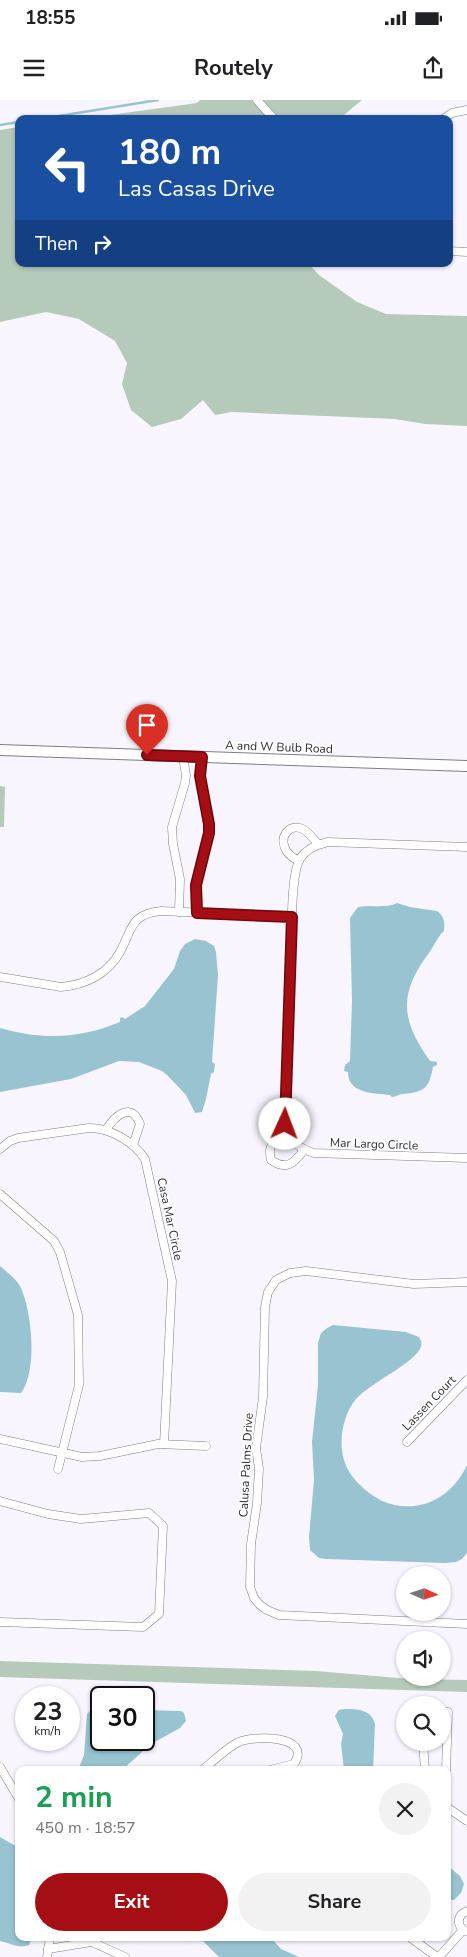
<!DOCTYPE html>
<html lang="en">
<head>
<meta charset="utf-8">
<style>
	:root { --surface:#fff; --page:#f2f2f2; --text:#202124; --muted:#757577; --accent:#a50f13 }
	body { margin:0; font-family:"Nunito Sans",sans-serif; background:var(--page); color:var(--text); height:100vh; display:flex; flex-direction:column; font-size:19px; white-space:nowrap }
	* { box-sizing:border-box; margin:0 }
	p { font-size:16px; color:var(--muted) }
	.icon { flex:none; width:28px; height:28px; fill:none; stroke:currentColor; stroke-width:2; stroke-linecap:round; stroke-linejoin:round }
	.map { position:relative; flex:1; overflow:hidden }
	.drawer { position:absolute; left:15px; top:1666px; width:436px; height:175px; display:flex; flex-direction:column; background:var(--surface); border-radius:10px; box-shadow:0 1px 4px #0004 }
	.drawer>* { flex:none }
	.hud { position:absolute; left:15px; top:15px; width:438px; height:152px; border-radius:10px; box-shadow:0 1px 4px #0004; background:#1a4fa0; color:#fff; overflow:hidden }
	.needle { width:32px; rotate:93deg }
	.fabs { position:absolute; left:396px; top:1466px; display:grid; gap:10px }
	.fabs a { display:grid; place-items:center; width:55px; height:55px; border-radius:50%; background:var(--surface); box-shadow:0 1px 4px #0004; font-size:25px }
	.speed { position:absolute; left:15px; top:1586px; display:flex; gap:10px; font-size:25px; font-weight:700; text-align:center }
	.speed>* { display:grid; place-content:center; width:65px; height:65px; border-radius:50%; background:var(--surface); box-shadow:0 1px 4px #0004; line-height:1 }
	.speed small { font-size:12px; font-weight:400 }
	.speed .limit { border:2px solid #111; border-radius:8px; background:#fff; color:#111 }
	.pin { position:absolute; display:grid; place-items:center; width:42px; height:42px; color:#fff; margin:-51px -21px; border-radius:50% 50% 50% 0; rotate:-45deg; box-shadow:0 0 5px #0007 }
	.pin .icon { rotate:45deg }
	.me { position:absolute; width:55px; margin:-28px; rotate:2deg; stroke-linejoin:round; filter:drop-shadow(0 0 4px #0008) }
	.turn { display:flex; align-items:center; gap:18px; height:105px; padding:0 20px; font-size:22px }
	.turn .icon { width:65px; height:65px; stroke-width:2.5 }
	.turn b { display:block; font-size:35px; line-height:42px }
	.then { display:flex; align-items:center; height:48px; padding:0 20px; background:#0003; gap:10px; font-size:19px }
	.round { display:grid; place-items:center; flex:none; width:52px; height:52px; border-radius:26px; background:var(--page) }
	.head { display:flex; align-items:center; justify-content:space-between; height:85px; padding:0 20px }
	h1 { font-size:30px; font-weight:700; line-height:38px; color:#1e9e55 }
	.cta { display:flex; gap:10px; margin-top:auto; padding:10px 20px }
	.cta a { flex:1; height:58px; border-radius:30px; background:var(--accent); color:#fff; font-size:20px; font-weight:700; line-height:58px; text-align:center }
	.cta a+a { background:var(--page); color:var(--text) }
	.status { display:flex; justify-content:space-between; align-items:center; height:35px; padding:0 25px; background:var(--surface); direction:ltr }
	.status svg { height:14px; fill:currentColor }
	header { display:flex; justify-content:space-between; align-items:center; height:65px; padding:0 20px; background:var(--surface); font-size:22px; font-weight:700 }
	.map>svg:first-child { display:block }
	.green { fill:#b5cab8 }
	.water { fill:#98c3d1 }
	.lines { fill:none; stroke-linecap:round; stroke-linejoin:round }
	.stream { stroke:#98c3d1; stroke-width:2.5 }
	.street-casing { stroke:#807c85; stroke-width:9 }
	.secondary-casing { stroke:#807c85; stroke-width:12 }
	.street { stroke:#fff; stroke-width:8 }
	.secondary { stroke:#fff; stroke-width:10 }
	.route-casing { stroke:#6b0a0c; stroke-width:12 }
	.route { stroke:#a50f13; stroke-width:9 }
	.labels { text-anchor:middle; dominant-baseline:central; stroke-width:4; stroke-linejoin:round; paint-order:stroke }
	.street-label { font-size:12px; fill:#2b292d; stroke:#fff }
</style>
</head>
<body>
<div class="status"><b>18:55</b><svg viewBox="0 0 49 12"><path d="M0 12V9h3v3zM5 12V6h3v6zM10 12V3h3v9zM15 12V0h3v12zM26 1h20v11H26zM47 4h2v5h-2z"/></svg></div>
<header><svg class="icon" aria-label="menu" viewBox="0 0 24 24"><path d="M4 6h16M4 12h16M4 18h16"/></svg>Routely<svg class="icon" aria-label="share" viewBox="0 0 24 24"><path d="M12 15V3M7 8l5-5 5 5M5 13v7h14v-7"/></svg></header>
<div class="map">
<svg width="467" height="1857" viewBox="0 0 467 1857">
	<rect width="100%" height="100%" fill="#f9f5ff"/>
	<g class="green">
		<path d="M200 0H362L339 19H81L197 3Z"/>
		<path d="M19 27V164H309L319 175 357 202 386 214 467 216V326L425 324 395 319 232 312 215 315 203 300 181 319 152 327 131 310 122 284 127 263 115 241 79 219 46 212 0 222V30Z"/>
		<path d="M0 686 5 687 4 727H0Z"/>
		<path d="M0 1561 316 1571 410 1579 467 1580V1592L0 1577Z"/>
	</g>
	<g class="water">
		<path d="M397 803 410 807 437 811C444 816 445 822 444 831 438 836 434 846 429 853 398 894 401 920 430 961L437 962V965L433 967C429 988 425 992 403 994 398 994 397 997 392 997L390 995C374 993 348 994 348 972L344 971 345 965 350 961 352 901 350 818 358 807C369 805 390 808 397 803Z"/>
		<path d="M195 839 206 841 214 846 216 852 218 875 212 962 215 964 214 972 211 974 206 999 202 1012 195 1013 186 995 167 975 162 971 139 962 119 961 71 979 0 992V928C42 940 79 939 120 922V918L122 917 125 919 145 906 174 869 180 851 185 844Z"/>
		<path d="M0 1166C7 1172 15 1178 20 1186 32 1210 38 1270 21 1293L0 1292Z"/>
		<path d="M333 1225 406 1232 419 1237C421 1240 422 1243 421 1247 415 1263 370 1283 356 1299 345 1312 340 1333 342 1350 343 1362 349 1374 358 1383 393 1421 446 1411 467 1365V1453L462 1459 456 1462 445 1463 326 1459 319 1458 310 1450 309 1437 314 1380 312 1342 318 1285V1243L321 1233 327 1228Z"/>
		<path d="M101 1609V1640H144V1610L181 1611 184 1613 186 1621 180 1628 151 1644 122 1670H78L84 1655 87 1614 91 1610Z"/>
		<path d="M344 1609C357 1609 371 1609 375 1624L373 1670H344L341 1644 343 1634 335 1616 339 1610Z"/>
		<path d="M0 1737 19 1748V1838H32L29 1845C18 1849 10 1843 0 1841Z"/>
		<path d="M448 1766 460 1776 464 1784 461 1793 454 1800H448Z"/>
		<path d="M200 1838H271L281 1849 299 1857H219Z"/>
	</g>
	<g class="lines">
		<g class="stream">
			<path d="M40 19 158 0"/>
			<path d="M0 25 19 22"/>
		</g>
		<g class="street-casing">
			<g id="street">
				<path d="M257 0 274 19"/>
				<path d="M443 19 452 13 467 10"/>
				<path d="M449 151 467 152"/>
				<path d="M467 747 328 742C315 745 303 750 298 763 291 781 292 827 291 847 289 906 287 965 285 1024 289 1041 298 1048 314 1053L467 1058"/>
				<path d="M299 761C293 758 287 754 285 748 280 737 288 725 300 728 308 730 313 739 318 744"/>
				<path d="M179 812 180 779 173 744 172 727 185 683 186 675 183 657"/>
				<path d="M197 813 196 785 209 733 200 676 202 657"/>
				<path d="M0 877 61 887C85 885 108 874 120 852 132 830 130 814 161 811L292 817"/>
				<path d="M106 1030C114 1017 131 1000 140 1024L133 1045"/>
				<path d="M287 1032C274 1040 267 1044 271 1060 287 1071 294 1063 304 1050"/>
				<path d="M0 1049 10 1041 18 1038 89 1028C110 1028 133 1041 145 1059L172 1181 164 1344"/>
				<path d="M0 1094 54 1141 60 1152 78 1215 79 1285 58 1369"/>
				<path d="M467 1182 414 1184 306 1171 290 1173 276 1180 268 1192 265 1207 263 1297 256 1348 259 1369 257 1403 251 1444 250 1487 254 1498 260 1505 267 1510 279 1515 467 1524"/>
				<path d="M0 1339 82 1357 100 1356 158 1344 206 1346"/>
				<path d="M407 1342 467 1280"/>
				<path d="M0 1401 48 1414 81 1419 149 1413 163 1426 159 1514 143 1527 0 1522"/>
				<path d="M442 1612H448L446 1670"/>
				<path d="M423 1642 425 1670"/>
				<path d="M0 1667 19 1699"/>
				<path d="M202 1670C213 1662 227 1647 239 1642 254 1635 313 1635 294 1664L270 1670"/>
				<path d="M448 1708 467 1721"/>
				<path d="M465 1831C456 1825 457 1815 467 1811"/>
				<path d="M83 1838 125 1857"/>
				<path d="M411 1838 437 1857"/>
				<path d="M48 1849 91 1842"/>
				<path d="M47 1857 50 1838"/>
				<path d="M439 1857 463 1830"/>
			</g>
		</g>
		<g class="secondary-casing">
			<path id="secondary" d="M0 650 467 666"/>
		</g>
		<use href="#street" class="street"/>
		<use href="#secondary" class="secondary"/>
	</g>
	<g class="lines">
		<g class="route-casing">
			<path id="route" d="M147 655 202 657 200 676 209 724V733L196 785 197 813 292 817 285 1024"/>
		</g>
		<use href="#route" class="route"/>
	</g>
	<g class="labels">
		<g class="street-label">
			<text transform="translate(279 647) rotate(2)">A and W Bulb Road</text>
			<text transform="translate(374 1044) rotate(2)">Mar Largo Circle</text>
			<text transform="translate(170 1119) rotate(78)">Casa Mar Circle</text>
			<text transform="translate(429 1303) rotate(-46)">Lassen Court</text>
			<text transform="translate(246 1365) rotate(-87)">Calusa Palms Drive</text>
		</g>
	</g>
</svg>
<div class="fabs">
<a><svg class="needle" viewBox="-14 -14 28 28"><path d="M0-13l5 13h-10z" fill="#e53935"/><path d="M0 13l5-13h-10z" fill="#757577"/></svg></a>
<a><svg class="icon" aria-label="sound" viewBox="0 0 24 24"><path d="M4 9h4l5-4v14l-5-4H4zM17 9q2 3 0 6"/></svg></a>
<a><svg class="icon" aria-label="search" viewBox="0 0 24 24"><circle cx="10" cy="10" r="6"/><path d="M15 15l6 6"/></svg></a>
</div>
<div class="speed"><div>23<small>km/h</small></div><div class="limit">30</div></div>
<div class="pin" style="left:147px;top:655px;background:#d93025"><svg class="icon" aria-label="arrive" viewBox="0 0 24 24"><path d="M6 21V4h12l-3 4 3 4H6"/></svg></div>
<svg class="me" style="left:285px;top:1024px" viewBox="-20 -20 40 40"><circle r="19" fill="#fff"/><path d="M0-13L10 11 0 6-10 11z" fill="#a50f13"/></svg>
<div class="hud">
<div class="turn"><svg class="icon" aria-label="left" viewBox="0 0 24 24"><path d="M17 20v-9H6M10 6l-5 5 5 5"/></svg><div><b>180 m</b>Las Casas Drive</div></div>
<div class="then">Then<svg class="icon" aria-label="right" viewBox="0 0 24 24"><path d="M7 20v-9h11M14 6l5 5-5 5"/></svg></div>
</div>
<section class="drawer">
<div class="head"><div><h1>2 min</h1><p>450 m · 18:57</p></div><a class="round"><svg class="icon" aria-label="close" viewBox="0 0 24 24"><path d="M6 6l12 12M18 6L6 18"/></svg></a></div>
<div class="cta"><a>Exit</a><a>Share</a></div>
</section>
</div>
</body>
</html>
